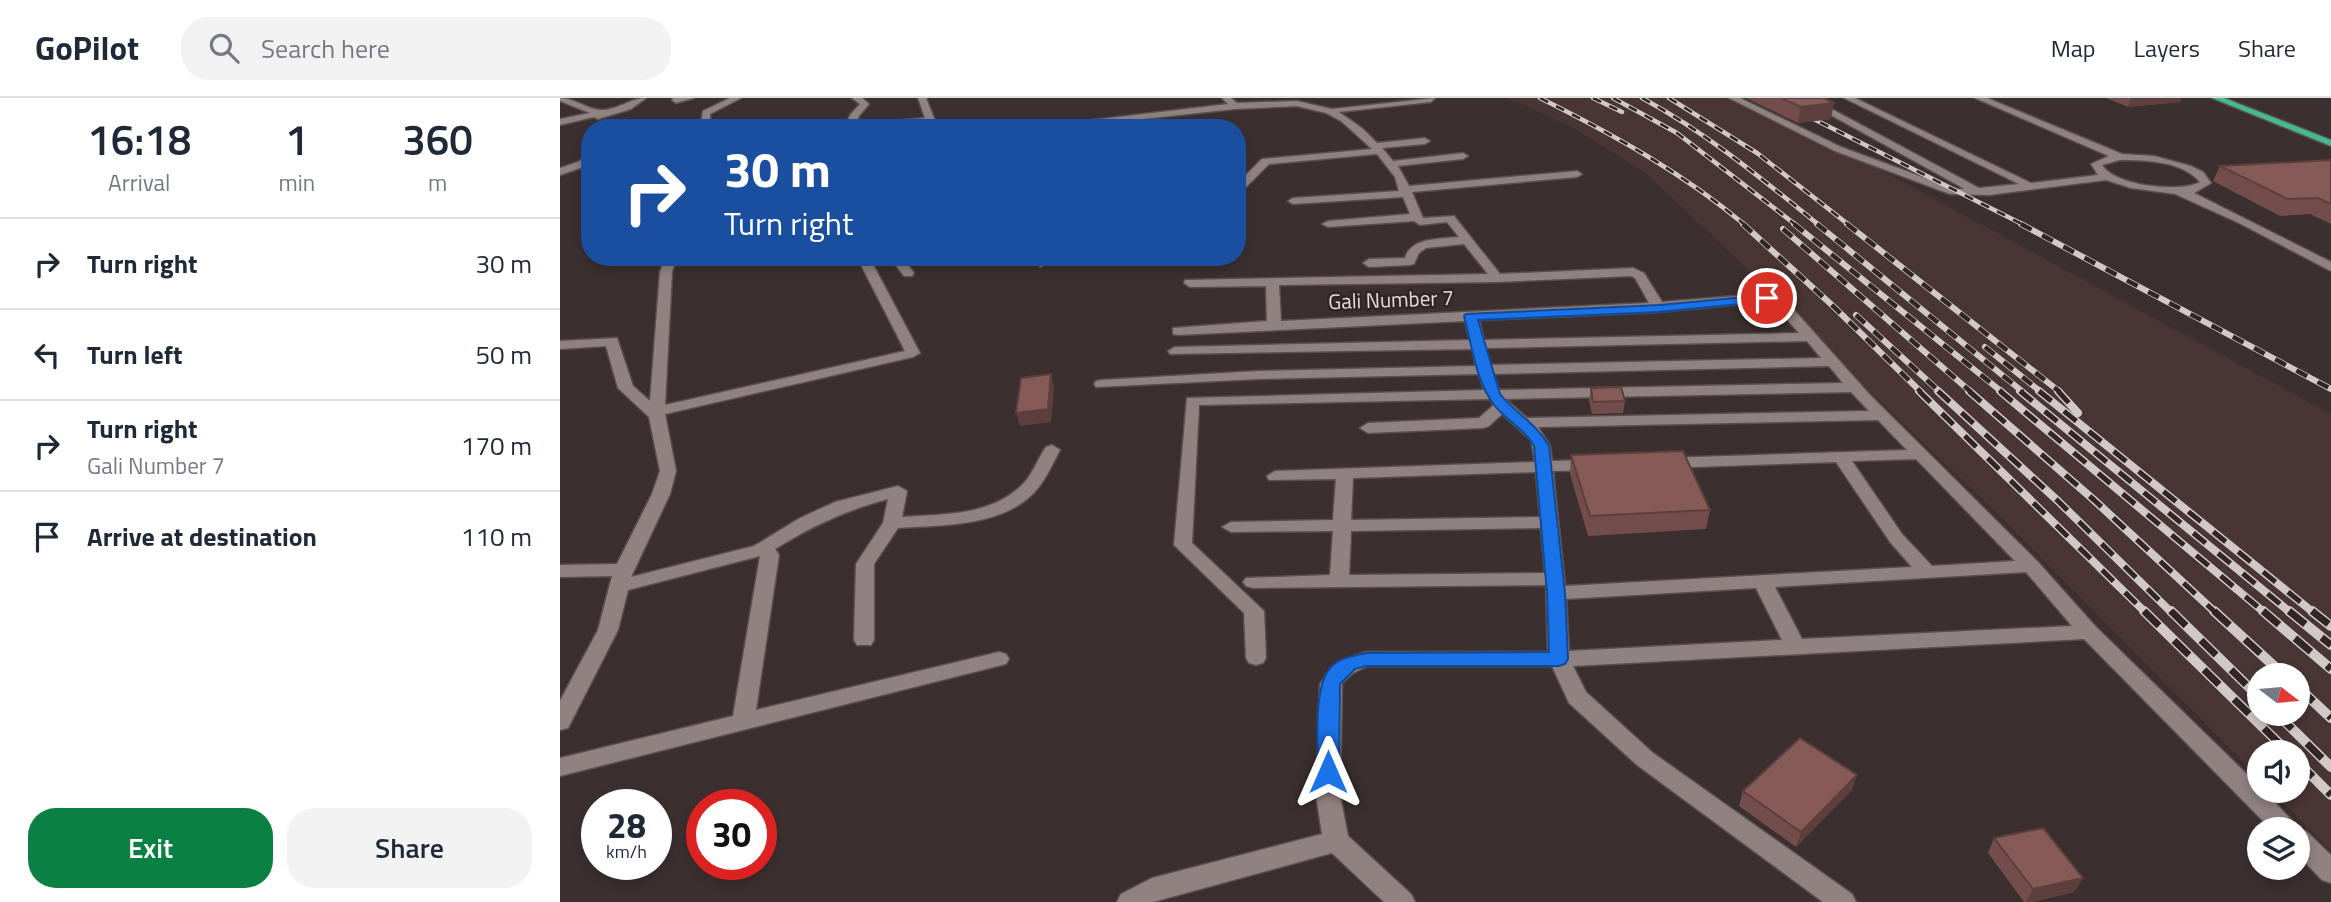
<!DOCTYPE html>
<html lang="en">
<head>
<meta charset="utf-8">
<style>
	:root { --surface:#fff; --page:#f2f2f3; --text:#1f2937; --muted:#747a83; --line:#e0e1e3; --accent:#0b8043 }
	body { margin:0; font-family:"Titillium Web",sans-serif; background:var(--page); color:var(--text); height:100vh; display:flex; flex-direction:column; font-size:26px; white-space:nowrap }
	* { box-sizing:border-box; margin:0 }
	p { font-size:23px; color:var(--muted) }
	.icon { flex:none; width:38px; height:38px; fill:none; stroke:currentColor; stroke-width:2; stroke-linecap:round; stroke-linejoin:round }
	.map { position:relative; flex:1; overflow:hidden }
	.sheet { display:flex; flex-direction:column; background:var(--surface); width:560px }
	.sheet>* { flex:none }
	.hud { position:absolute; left:21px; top:21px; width:665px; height:147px; border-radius:28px; box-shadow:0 4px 10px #0003; background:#1a4fa0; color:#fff; overflow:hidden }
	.needle { width:46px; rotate:106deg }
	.buttons { position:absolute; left:1687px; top:565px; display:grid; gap:14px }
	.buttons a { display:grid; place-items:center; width:63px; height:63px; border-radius:50%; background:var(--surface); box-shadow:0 4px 10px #0003; font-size:35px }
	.speed { position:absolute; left:21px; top:691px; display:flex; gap:14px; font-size:35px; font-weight:700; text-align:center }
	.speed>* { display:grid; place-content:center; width:91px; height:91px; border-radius:50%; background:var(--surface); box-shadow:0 4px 10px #0003; line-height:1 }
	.speed small { font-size:18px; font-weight:400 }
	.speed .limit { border:10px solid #d22; background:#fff; color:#111 }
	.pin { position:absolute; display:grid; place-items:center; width:60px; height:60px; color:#fff; margin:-30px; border:4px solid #fff; border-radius:50%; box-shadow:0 2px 7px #0007 }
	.me { position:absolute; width:77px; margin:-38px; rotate:0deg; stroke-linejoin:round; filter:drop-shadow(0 0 5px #0008) }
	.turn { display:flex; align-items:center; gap:24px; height:147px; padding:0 28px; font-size:32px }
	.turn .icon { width:91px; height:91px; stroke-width:2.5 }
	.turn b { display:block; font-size:49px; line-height:60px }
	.eta { display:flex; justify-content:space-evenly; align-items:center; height:119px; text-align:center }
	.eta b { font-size:42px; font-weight:600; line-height:49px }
	.action { display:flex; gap:14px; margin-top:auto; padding:14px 28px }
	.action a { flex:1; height:80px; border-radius:28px; background:var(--accent); color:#fff; font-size:28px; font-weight:600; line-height:80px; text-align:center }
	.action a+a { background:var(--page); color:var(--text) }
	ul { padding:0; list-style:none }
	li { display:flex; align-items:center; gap:21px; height:91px; padding:0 28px; border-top:2px solid var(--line) }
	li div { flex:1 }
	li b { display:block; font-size:26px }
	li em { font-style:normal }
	header { display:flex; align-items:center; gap:42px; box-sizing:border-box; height:98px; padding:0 35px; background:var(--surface); border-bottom:2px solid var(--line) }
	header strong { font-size:33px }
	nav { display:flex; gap:38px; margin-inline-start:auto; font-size:24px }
	.search { width:490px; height:63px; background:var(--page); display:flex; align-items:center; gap:18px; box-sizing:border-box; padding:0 24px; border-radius:28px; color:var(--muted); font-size:26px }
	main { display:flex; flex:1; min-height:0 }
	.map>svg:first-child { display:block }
	.built { fill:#483534; fill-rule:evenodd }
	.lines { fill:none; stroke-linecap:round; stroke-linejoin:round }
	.minor-casing { stroke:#594f4e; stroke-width:3 }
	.major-casing { stroke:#594f4e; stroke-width:3 }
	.minor { fill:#908281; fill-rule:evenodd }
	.major { fill:#46b991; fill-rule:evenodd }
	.rail-far3-casing { stroke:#d1c9c8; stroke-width:4.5 }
	.rail-far2-casing { stroke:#d1c9c8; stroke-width:6 }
	.rail-far1-casing { stroke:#d1c9c8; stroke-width:8 }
	.rail-casing { stroke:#d1c9c8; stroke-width:10 }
	.rail-far3 { stroke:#312625; stroke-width:2.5; stroke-dasharray:9; stroke-linecap:butt }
	.rail-far2 { stroke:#312625; stroke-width:4.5; stroke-dasharray:12; stroke-linecap:butt }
	.rail-far1 { stroke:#312625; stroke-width:5; stroke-dasharray:16; stroke-linecap:butt }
	.rail { stroke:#312625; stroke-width:7; stroke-dasharray:21; stroke-linecap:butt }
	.wall { fill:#724d4b }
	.shaded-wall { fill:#5d3f3d }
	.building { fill:#855a57; stroke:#5d3f3d; stroke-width:2 }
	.route { fill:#1a73e8; stroke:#114b97; stroke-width:2 }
	.labels { text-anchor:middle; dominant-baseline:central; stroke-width:5; stroke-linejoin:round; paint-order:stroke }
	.far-street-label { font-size:21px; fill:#e5dddc; stroke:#312625 }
</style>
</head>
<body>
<header>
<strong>GoPilot</strong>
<div class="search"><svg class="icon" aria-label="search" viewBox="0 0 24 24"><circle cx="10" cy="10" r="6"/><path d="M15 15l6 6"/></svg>Search here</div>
<nav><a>Map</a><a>Layers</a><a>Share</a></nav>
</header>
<main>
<section class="sheet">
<div class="eta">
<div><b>16:18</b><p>Arrival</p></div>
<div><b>1</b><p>min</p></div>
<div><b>360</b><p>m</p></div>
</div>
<ul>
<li><svg class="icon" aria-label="right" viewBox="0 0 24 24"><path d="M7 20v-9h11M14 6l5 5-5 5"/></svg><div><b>Turn right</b></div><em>30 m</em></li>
<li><svg class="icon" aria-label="left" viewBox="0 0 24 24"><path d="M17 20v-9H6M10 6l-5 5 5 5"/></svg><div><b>Turn left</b></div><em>50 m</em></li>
<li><svg class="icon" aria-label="right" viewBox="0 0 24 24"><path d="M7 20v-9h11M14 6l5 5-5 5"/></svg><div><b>Turn right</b><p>Gali Number 7</p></div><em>170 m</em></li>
<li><svg class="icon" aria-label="arrive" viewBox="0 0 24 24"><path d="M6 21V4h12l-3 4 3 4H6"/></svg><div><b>Arrive at destination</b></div><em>110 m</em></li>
</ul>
<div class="action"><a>Exit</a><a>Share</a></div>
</section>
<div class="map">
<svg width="1771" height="804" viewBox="0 0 1771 804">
	<rect width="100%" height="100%" fill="#3b302f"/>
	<path class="built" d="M947 0H1164L1275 47 1771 316V753L1712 693H1738V654H1699V680L1435 413 1233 221 1182 166 1087 76 1010 28ZM1699 578H1738V616H1699Z"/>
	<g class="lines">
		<g class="minor-casing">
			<g id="minor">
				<path d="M0 0C15 0 29 13 43 12 59 11 71 0 86 0L71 11 38 21 34 19 0 27V21L30 15 0 3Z"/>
				<path d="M113 0H134L116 5 112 2Z"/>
				<path d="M170 0H181L150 16V30H140L143 13Z"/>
				<path d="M292 0H302L309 6 299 18 296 27 365 20 358 0H366L378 30H368L367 25 324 30H285L290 17 300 6Z"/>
				<path d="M662 0H671L677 5 737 3 772 11 875 0 871 4 779 14 803 31 817 45 865 40 870 43 865 46 822 50 833 63 903 55 908 58 903 61 838 68 849 88 1017 73 1022 76 1017 79 852 94 863 120 894 118 940 176 1073 170 1084 175 1102 204 1202 196 1226 203 1310 297 1478 464 1536 529 1699 688V693H1704L1740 731 1747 734 1771 757V785L1762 782 1738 757V732H1712L1524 541 1013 568 1026 594 1093 655 1292 796 1296 804H1263L1077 667 1009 605 992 568H807L793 575 782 585 780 697 788 738 851 796 855 804H824L772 755 593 804H557L561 796 592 780 762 736 756 697 760 586 778 564 806 554H988L986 487 693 490 686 488 683 484 686 480 770 477 773 433 671 434 662 429 671 424 773 422 776 381 709 382 707 378 715 373 975 364 971 342 942 316 929 328 923 330 808 335 800 330 808 325 919 320 934 307 930 301 639 307 632 445 704 513 706 560 703 565 696 567 689 565 686 560 684 515 614 447 627 300 924 292 919 276 699 281 536 289 534 286 536 283 541 282 699 273 916 268 912 251 610 256 608 253 615 249 910 242 905 223 618 237 613 236V230L707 223 706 188 630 189 624 185 625 182 928 176 904 146 866 150 859 155 854 166 850 167 809 169 803 165 809 161 845 160C851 139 881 141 899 139L887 124 860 127 854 123 768 129 762 126 768 123 850 116 843 99 733 106 728 103 733 100 839 93 835 79 817 56 709 66 685 90 677 94V86L702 61 812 51 781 23 766 15 737 8 675 11 498 30H465L668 6ZM1071 178 1075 180 1089 205 721 223 719 187 937 184ZM1201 204 1216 209 1239 235 924 242 919 222 1099 214ZM1247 243 1261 260 930 267 926 250ZM1269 268 1283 285 939 292 933 276ZM1291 294 1309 313 967 320 945 301ZM1318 322 1347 352 1105 360 1097 365 1105 370 1276 364 1330 444 1352 469 1005 488 993 373 1035 372 1043 367 1035 362 992 363 990 348 978 329ZM1356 361 1455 463 1372 468 1342 436 1292 363ZM976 374 980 419 791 422 793 380ZM981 430 985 475 789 477 791 433ZM1466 474 1512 528 1242 541 1215 489ZM1196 490 1222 542 1009 553 1006 501Z"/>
				<path d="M1169 0H1180L1281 49 1395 91H1405L1240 0H1251L1419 90 1459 86 1284 0H1295L1471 85 1538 77 1531 66 1549 58 1415 0H1427L1562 56 1594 58 1631 68 1643 74 1651 85 1634 95 1771 164V173L1677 124 1615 96 1571 90 1546 82 1429 97 1390 96 1275 53ZM1560 62C1586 62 1622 63 1640 84 1621 95 1554 88 1542 67Z"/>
				<path d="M30 55V64L26 68 0 77V70L18 64Z"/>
				<path d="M105 159H117L112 174 105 307 345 253 297 159H309L360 255 353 259 105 316 116 373 110 396 71 479 194 448 240 420 275 404 338 388 347 393 342 419C383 416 432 418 463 386 473 376 478 360 486 349L492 347 500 352C493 365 487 379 478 390 447 429 383 427 338 430L314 466V542L311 547H297L294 542 296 466 323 425 328 401C286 412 252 428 215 451L219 457 196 612 439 554 446 556 449 561 446 566 0 678V660L173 618 200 458 68 492 58 532 8 630 0 632V603L38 532 52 478 0 479V467L57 466 92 396 100 373 89 319 58 290 46 248 0 251V243L57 240 73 288 90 303 100 174Z"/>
				<path d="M330 159H342L354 175 352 178H344Z"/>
				<path d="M479 159H492L481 169 475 165Z"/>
			</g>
		</g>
		<g class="major-casing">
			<path id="major" d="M1652 0H1664L1771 42V48Z"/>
		</g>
		<use href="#minor" class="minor"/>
		<use href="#major" class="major"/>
		<g class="rail-far3-casing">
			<g id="rail-far3">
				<path d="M980 0C1052 36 1123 75 1185 127"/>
				<path d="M1033 0 1062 14"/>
				<path d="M1053 0 1117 35 1236 127"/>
				<path d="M1082 0C1147 35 1202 81 1259 127"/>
				<path d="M1109 0 1197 55 1289 127"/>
				<path d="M1212 0 1464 127"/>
			</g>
		</g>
		<g class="rail-far2-casing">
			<g id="rail-far2">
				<path d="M1183 126 1273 208 1361 294"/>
				<path d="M1234 126 1442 294"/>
				<path d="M1257 126 1463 294"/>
				<path d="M1287 126 1500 294"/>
				<path d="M1461 126 1771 291"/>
				<path d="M1223 131 1411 294"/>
				<path d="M1296 217 1380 294"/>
				<path d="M1425 249 1481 294"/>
			</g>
		</g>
		<g class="rail-far1-casing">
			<g id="rail-far1">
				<path d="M1359 293 1586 515"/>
				<path d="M1378 293 1498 403 1612 515"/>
				<path d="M1409 293 1534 402 1656 515"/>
				<path d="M1440 293 1705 515"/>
				<path d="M1460 293 1731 515"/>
				<path d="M1479 293 1754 515"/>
				<path d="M1498 293 1518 315"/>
			</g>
		</g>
		<g class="rail-casing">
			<g id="rail">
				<path d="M1584 513 1728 654"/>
				<path d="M1611 513 1699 599"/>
				<path d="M1654 513 1725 578"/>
				<path d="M1703 513 1771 571"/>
				<path d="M1729 513 1771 547"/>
				<path d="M1752 513 1771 528"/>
				<path d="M1738 589 1771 620"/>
				<path d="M1717 616 1771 669"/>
				<path d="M1738 664 1771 697"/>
			</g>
		</g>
		<use href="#rail-far3" class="rail-far3"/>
		<use href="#rail-far2" class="rail-far2"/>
		<use href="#rail-far1" class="rail-far1"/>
		<use href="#rail" class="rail"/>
	</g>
	<g class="wall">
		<path d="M1186 0H1264L1271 21 1238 25Z"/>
		<path d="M1546 0H1621L1620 4 1568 9Z"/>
		<path d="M1771 62V126L1750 116 1720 118 1653 83 1660 68Z"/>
		<path d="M1031 290 1065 303 1063 315 1032 316 1029 302Z"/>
		<path d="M1011 357 1150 412 1146 431 1028 438 1010 376Z"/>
		<path d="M1292 692 1236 749 1179 708 1183 693Z"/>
		<path d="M1434 740 1523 780 1514 794 1473 804H1464L1428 755Z"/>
	</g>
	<g class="shaded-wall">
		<path d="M1571 0H1621L1620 4 1568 9Z"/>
		<path d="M1274 5 1271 21 1238 25 1241 9Z"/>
		<path d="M491 276 494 289 491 324 460 328 456 315Z"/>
		<path d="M1297 677 1292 692 1236 749 1241 734Z"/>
		<path d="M1523 780 1514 794 1473 804H1466L1473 791Z"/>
	</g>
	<g class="building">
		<path d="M1221 0H1264L1274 5 1241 9Z"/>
		<path d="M1771 62V106L1758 100 1728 101 1660 68Z"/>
		<path d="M491 276 488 311 456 315 461 280Z"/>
		<path d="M1061 289 1065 303 1033 304 1031 290Z"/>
		<path d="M1123 353 1150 412 1030 418 1011 357Z"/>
		<path d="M1240 640 1297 677 1241 734 1183 693Z"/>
		<path d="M1483 730 1523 780 1473 791 1434 740Z"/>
	</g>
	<path class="route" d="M1207 197 1211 198V203L1099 214 918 222 940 296C955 315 977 326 989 348L1005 495 1008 561 1005 566 999 568H806L795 571 780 586 779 674 776 680 768 683 761 680 758 674C758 649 753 589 770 570 779 560 793 558 806 555L989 554 987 495 974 348C965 331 947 323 935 308 916 285 912 247 904 218L906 216 1099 207Z"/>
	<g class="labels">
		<g class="far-street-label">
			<text transform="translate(831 201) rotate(-2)">Gali Number 7</text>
		</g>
	</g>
</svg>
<div class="buttons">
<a><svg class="needle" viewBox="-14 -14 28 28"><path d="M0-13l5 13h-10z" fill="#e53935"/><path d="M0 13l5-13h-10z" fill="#747a83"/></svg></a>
<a><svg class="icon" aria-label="sound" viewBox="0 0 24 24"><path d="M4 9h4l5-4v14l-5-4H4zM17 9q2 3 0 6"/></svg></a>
<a><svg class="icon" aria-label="layers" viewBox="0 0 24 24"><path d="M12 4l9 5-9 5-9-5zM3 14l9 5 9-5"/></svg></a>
</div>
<div class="speed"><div>28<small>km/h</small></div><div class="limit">30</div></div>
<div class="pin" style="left:1207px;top:200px;background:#d93025"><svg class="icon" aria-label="arrive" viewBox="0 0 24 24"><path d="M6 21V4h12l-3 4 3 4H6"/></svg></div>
<svg class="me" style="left:768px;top:674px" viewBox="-20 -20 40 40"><path d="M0-17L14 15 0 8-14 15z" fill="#1a73e8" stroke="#fff" stroke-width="4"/></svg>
<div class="hud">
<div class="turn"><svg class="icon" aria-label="right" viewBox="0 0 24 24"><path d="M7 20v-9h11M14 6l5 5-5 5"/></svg><div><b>30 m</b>Turn right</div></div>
</div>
</div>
</main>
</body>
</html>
